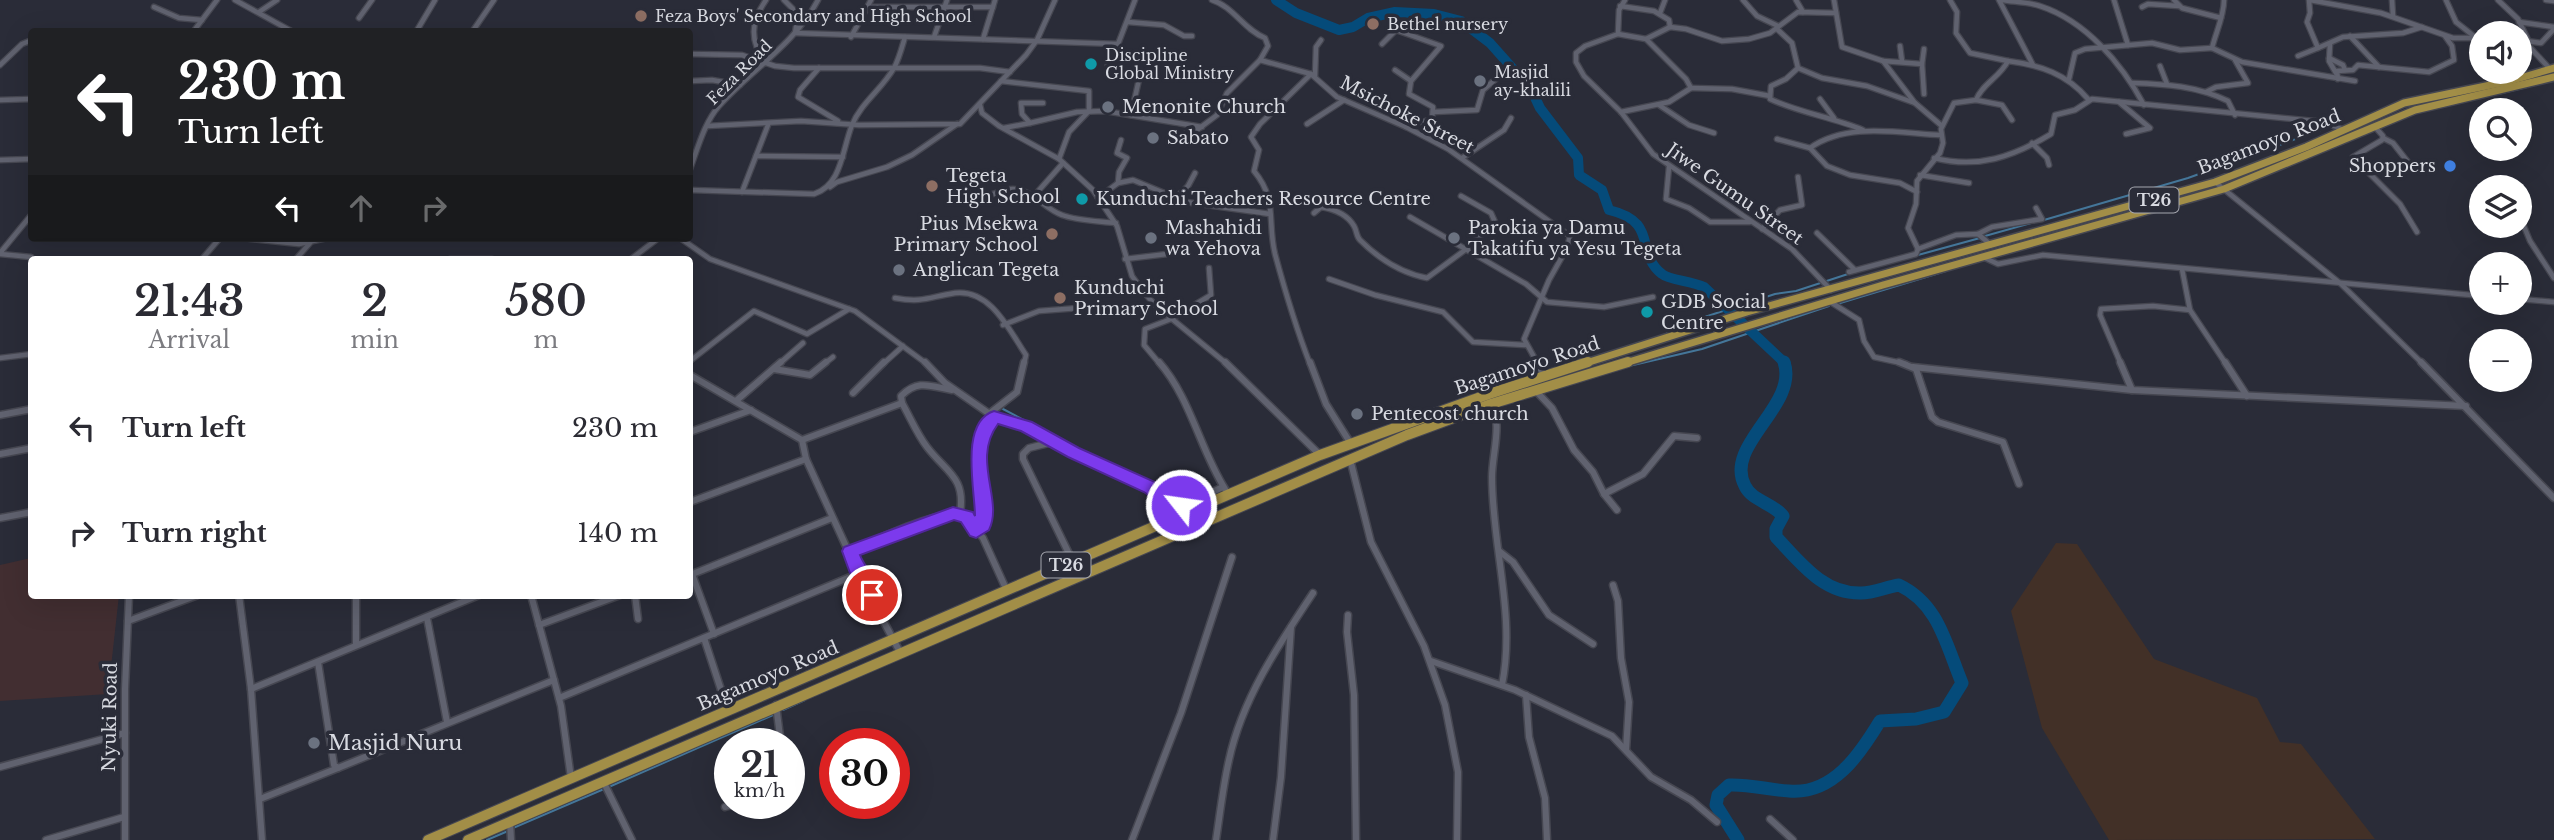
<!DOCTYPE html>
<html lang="en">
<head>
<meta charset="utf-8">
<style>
	:root { --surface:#fff; --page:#f7f7f7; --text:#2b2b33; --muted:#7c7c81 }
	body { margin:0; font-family:"Libre Baskerville",serif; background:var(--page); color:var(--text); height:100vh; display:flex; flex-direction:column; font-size:26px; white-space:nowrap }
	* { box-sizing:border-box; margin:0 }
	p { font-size:23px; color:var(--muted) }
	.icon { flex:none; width:38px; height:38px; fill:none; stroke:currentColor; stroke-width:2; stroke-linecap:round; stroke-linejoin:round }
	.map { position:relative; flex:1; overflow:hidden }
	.panel { position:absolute; left:28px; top:256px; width:665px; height:343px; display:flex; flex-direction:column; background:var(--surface); border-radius:7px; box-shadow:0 7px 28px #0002 }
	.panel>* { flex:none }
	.top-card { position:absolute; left:28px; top:28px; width:665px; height:214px; border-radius:7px; box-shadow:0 7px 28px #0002; background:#202124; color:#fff; overflow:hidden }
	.controls { position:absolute; left:2469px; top:21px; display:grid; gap:14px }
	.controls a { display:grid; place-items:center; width:63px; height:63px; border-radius:50%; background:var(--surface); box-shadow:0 7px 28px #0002; font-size:35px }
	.speed { position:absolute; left:714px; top:728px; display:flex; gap:14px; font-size:35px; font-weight:700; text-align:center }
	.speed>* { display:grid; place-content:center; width:91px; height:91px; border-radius:50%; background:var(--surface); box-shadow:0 7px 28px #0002; line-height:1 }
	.speed small { font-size:18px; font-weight:400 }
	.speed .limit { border:10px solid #d22; background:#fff; color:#111 }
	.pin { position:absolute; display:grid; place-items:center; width:60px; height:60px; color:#fff; margin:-30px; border:4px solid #fff; border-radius:50%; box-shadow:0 2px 7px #0007 }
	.me { position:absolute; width:77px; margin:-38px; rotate:300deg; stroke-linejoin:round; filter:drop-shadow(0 0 5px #0008) }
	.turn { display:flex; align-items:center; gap:24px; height:147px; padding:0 35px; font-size:32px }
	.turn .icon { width:91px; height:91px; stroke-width:2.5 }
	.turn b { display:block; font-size:49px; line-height:60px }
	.lanes { display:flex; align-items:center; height:66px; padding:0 35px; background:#0003; justify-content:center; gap:35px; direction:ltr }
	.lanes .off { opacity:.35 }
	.eta { display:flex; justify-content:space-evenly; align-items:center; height:119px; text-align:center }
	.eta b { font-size:42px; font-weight:600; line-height:49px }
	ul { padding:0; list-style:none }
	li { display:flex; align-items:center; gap:21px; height:105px; padding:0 35px }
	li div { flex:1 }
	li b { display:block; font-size:26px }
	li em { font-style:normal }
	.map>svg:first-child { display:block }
	.commercial { fill:#422e31 }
	.industrial { fill:#423027 }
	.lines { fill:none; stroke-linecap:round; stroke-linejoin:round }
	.stream { stroke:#447699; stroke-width:2 }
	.river-far1 { stroke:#054b7a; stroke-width:10 }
	.river { stroke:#054b7a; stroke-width:13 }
	.minor-far1-casing { stroke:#464751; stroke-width:7 }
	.minor-casing { stroke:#464751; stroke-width:9 }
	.trunk-far1-casing { stroke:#464751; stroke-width:10 }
	.trunk-casing { stroke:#464751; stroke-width:12 }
	.minor-far1 { stroke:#60626f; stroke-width:4.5 }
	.minor { stroke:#60626f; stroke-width:6 }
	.trunk-far1 { stroke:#a28e47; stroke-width:7 }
	.trunk { stroke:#a28e47; stroke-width:10 }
	.route { fill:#7c3aed; stroke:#51269a; stroke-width:2 }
	.education-dot { fill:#8d6e63; stroke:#2a2c38; stroke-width:2.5 }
	.culture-dot { fill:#0f9aa8; stroke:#2a2c38; stroke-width:2.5 }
	.worship-dot { fill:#6b7280; stroke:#2a2c38; stroke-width:2.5 }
	.shop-dot { fill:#3f7fe0; stroke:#2a2c38; stroke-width:2.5 }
	.labels { text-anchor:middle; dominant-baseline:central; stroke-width:7; stroke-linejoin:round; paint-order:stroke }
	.far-poi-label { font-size:16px; fill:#d8dae1; stroke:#2a2c38; text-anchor:start }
	.far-street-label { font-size:16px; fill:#d8dae1; stroke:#2a2c38 }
	.shield { fill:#2a2c38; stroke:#a4a6ae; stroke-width:2 }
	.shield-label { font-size:16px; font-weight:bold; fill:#d8dae1 }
	.poi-label { font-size:18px; fill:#d8dae1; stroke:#2a2c38; text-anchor:start }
	.street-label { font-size:18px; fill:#d8dae1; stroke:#2a2c38 }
	.near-poi-label { font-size:21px; fill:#d8dae1; stroke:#2a2c38; text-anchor:start }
</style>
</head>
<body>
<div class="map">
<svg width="2554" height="840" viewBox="0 0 2554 840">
	<rect width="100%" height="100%" fill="#2a2c38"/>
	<path class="commercial" d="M31 558 32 595H119L108 694 0 701V565Z"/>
	<path class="industrial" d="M2056 543 2077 544 2154 659 2257 698 2280 742 2301 744 2375 839 2109 840 2042 728 2011 611Z"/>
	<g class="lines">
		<g class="stream">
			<path d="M2498 94 2527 87"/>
			<path d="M2044 220 2188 178 2329 127"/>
			<path d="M1985 236 2035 222"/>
			<path d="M1918 255 1980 238"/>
			<path d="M1837 304 1946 271"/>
			<path d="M1667 332 1671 328 1775 294 1796 291 1848 274"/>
			<path d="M1629 366 1702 349 1829 306"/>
			<path d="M1003 409 1109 465"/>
			<path d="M783 710 805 700"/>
			<path d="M611 786 773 715"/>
			<path d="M513 828 604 789"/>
			<path d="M487 840 508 831"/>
		</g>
		<path class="river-far1" d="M1276 0 1296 13 1339 30 1353 27 1368 18 1395 12 1434 14 1461 21 1490 43 1531 89 1540 108 1578 158 1579 175 1602 190 1609 210C1660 222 1634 252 1662 274 1669 280 1692 281 1704 287L1786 364"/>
		<path class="river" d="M1738 840 1716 805 1718 795 1729 785C1749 784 1769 790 1789 791 1833 795 1860 754 1880 721L1916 719 1944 712 1962 683C1946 645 1939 604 1899 585 1886 587 1874 593 1861 593 1823 594 1800 562 1776 537V529L1783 516C1773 503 1752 501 1745 486 1723 445 1799 406 1784 362"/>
		<g class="minor-far1-casing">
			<g id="minor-far1">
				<path d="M235 0 293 32"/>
				<path d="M784 0 798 14 795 33 1118 44 1107 59 1108 66 1140 75 1131 115"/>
				<path d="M1625 0 1619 10 1618 34 1585 46 1576 53V62L1584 76 1621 112 1653 154 1792 249 1831 290"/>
				<path d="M1743 0 1757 16 1778 26"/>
				<path d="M1796 0 1803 12"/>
				<path d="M1834 0 1842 47 1883 61 1915 103 1942 126"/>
				<path d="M1950 0 1957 12 1956 33 1970 53 2008 61"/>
				<path d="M1999 0 2033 65"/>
				<path d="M2002 0C2014 2 2028 2 2040 6 2086 21 2122 64 2144 105"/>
				<path d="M2114 0 2128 45"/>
				<path d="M2174 0 2182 8 2221 18"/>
				<path d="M2224 0C2224 16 2216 32 2212 48L2242 62 2355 81"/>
				<path d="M2310 0 2381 13 2453 38H2482"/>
				<path d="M2392 0 2393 16"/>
				<path d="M2446 0 2456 22 2475 37"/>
				<path d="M2498 0 2518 19 2529 42"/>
				<path d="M2546 0 2554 1"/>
				<path d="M1620 6 1654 11 1669 20 1670 27"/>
				<path d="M154 7 179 18 202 20"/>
				<path d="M867 7H993"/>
				<path d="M2142 7 2148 4 2179 6"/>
				<path d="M259 12 277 0"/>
				<path d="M1660 13 1665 0"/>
				<path d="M359 18 372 0"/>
				<path d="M1128 22 1164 25 1184 36H1192"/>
				<path d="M2519 22 2554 27"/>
				<path d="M1777 29 1792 43 1798 68 1786 79 1771 86 1770 99C1800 113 1832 117 1863 130"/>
				<path d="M193 32 217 0"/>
				<path d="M416 32 435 0"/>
				<path d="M472 32 494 0"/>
				<path d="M1618 34 1646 39 1686 79 1691 88 1669 102 1621 112"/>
				<path d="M2350 36 2379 67"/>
				<path d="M851 37 871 0"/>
				<path d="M934 37 947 0"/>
				<path d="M983 39 995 0"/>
				<path d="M1646 39 1670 27 1686 29 1722 41 1749 39 1770 33 1798 12 1836 13"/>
				<path d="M2520 40 2541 43 2554 29"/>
				<path d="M2526 43 2550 69"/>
				<path d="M1118 44 1135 0"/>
				<path d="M1382 44 1396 30 1441 46 1411 81 1409 94 1433 107 1432 119 1406 127"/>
				<path d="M2330 44 2329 61 2336 73"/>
				<path d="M1900 46 1902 61"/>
				<path d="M2318 48 2343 37 2403 33 2422 27"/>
				<path d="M690 54 742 55 775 66 794 68H980L1010 72"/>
				<path d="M2298 56 2318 48 2307 22 2310 13 2309 0"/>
				<path d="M2329 58 2343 65 2345 70"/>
				<path d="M1260 60 1311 74 1337 97 1406 127 1448 149 1570 236 1567 248 1549 280 1524 339 1538 364"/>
				<path d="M1883 61 1922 64 1924 94"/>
				<path d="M765 63C750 40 750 23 766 0"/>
				<path d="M1922 64 1924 49"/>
				<path d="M0 65 22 44 32 40"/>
				<path d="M2160 66 2167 84"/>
				<path d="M819 68 800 90 798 97 838 121"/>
				<path d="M1798 68 1822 78 1867 86 1915 103"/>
				<path d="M1395 70 1411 81"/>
				<path d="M1315 76 1316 47 1321 40"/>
				<path d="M2069 79 2075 53 2085 49 2152 43 2180 50 2212 48"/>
				<path d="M2338 79 2337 71 2353 70 2358 65 2429 72 2454 60 2452 46 2445 36"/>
				<path d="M690 81 712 80 740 85"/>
				<path d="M1001 81 1089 91V111L1069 132 1059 159"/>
				<path d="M2132 83C2166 84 2197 86 2228 101L2235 115"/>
				<path d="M1691 88 1732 89 1770 96"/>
				<path d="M2206 92 2216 87 2248 83 2235 60"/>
				<path d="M1820 99 1834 118"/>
				<path d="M0 100 32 99"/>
				<path d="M1976 100 2002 105 2012 120"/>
				<path d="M2119 102 2150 128 2126 134"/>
				<path d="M980 105 982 113 999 126 1059 159 1093 190 1117 226 1132 276 1143 291 1155 305 1227 364"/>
				<path d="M1659 105 1689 125 1714 133"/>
				<path d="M1433 112 1477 110 1483 90 1497 78"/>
				<path d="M1030 123 1077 112 1105 111 1202 127"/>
				<path d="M1307 124 1344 100"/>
				<path d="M707 126 801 121 859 125 960 124 1026 55 1037 40 1055 0"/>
				<path d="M2375 127 2383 136 2382 140 2353 157 2400 204 2417 232"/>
				<path d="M1004 128 1030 123 1022 114 1021 103H1043"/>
				<path d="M1175 137 1197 130 1217 115 1227 93 1260 60 1268 46 1265 38C1243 29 1234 7 1212 0"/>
				<path d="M2383 138 2393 143 2411 166"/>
				<path d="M1777 139 1810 148 1827 166 1850 175 1900 183 1917 192"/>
				<path d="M2032 143 2047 158 2049 165"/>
				<path d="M1810 148C1847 122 1898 133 1940 135"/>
				<path d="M756 156 843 157"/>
				<path d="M1462 158 1504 130 1511 118"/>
				<path d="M1934 158C1978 169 2013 157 2051 134L2055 115 2075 110 2092 99 2324 122 2344 130"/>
				<path d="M0 160 32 159"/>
				<path d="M1669 167 1666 199 1689 208 1710 222H1750"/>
				<path d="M690 169C698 148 704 123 719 106 752 69 794 45 818 0"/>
				<path d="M1920 175 1969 183"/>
				<path d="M2215 182 2341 284 2423 364"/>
				<path d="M1118 183 1119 172 1127 158 1117 153 1121 140"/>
				<path d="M967 186C990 205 994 189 1013 189 1031 189 1046 210 1062 215 1078 221 1099 221 1116 223"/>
				<path d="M830 187 837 182 887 167 912 155 957 124"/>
				<path d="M690 190 814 194C842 185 842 150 852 125 861 103 882 89 894 68 899 59 902 47 905 37"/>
				<path d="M742 192 768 125"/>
				<path d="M1033 197 1063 163"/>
				<path d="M1098 198 1118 183 1133 180 1186 202 1270 214"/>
				<path d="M1176 198 1188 186 1195 173"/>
				<path d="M1314 213 1321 207C1333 209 1347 214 1354 226 1357 231 1356 236 1360 240 1379 259 1401 273 1427 278L1465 250 1495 222 1491 213 1461 196"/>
				<path d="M1410 217 1526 284 1547 302 1604 307 1653 297"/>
				<path d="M2523 224 2530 241 2554 278"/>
				<path d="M1762 229 1780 210 1802 205 1798 177"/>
				<path d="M1817 233 1855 270"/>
				<path d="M1978 234 1992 227 2042 219 2036 208"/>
				<path d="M243 238 299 244 327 238"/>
				<path d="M680 238 710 259 855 311 927 364"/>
				<path d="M1918 249 1908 228 1916 204 1917 181 1940 153 1943 143 1941 129 1954 103 1976 100C1982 84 2000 77 2008 61 2040 65 2067 74 2088 99"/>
				<path d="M0 253 32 214"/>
				<path d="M0 254 31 257"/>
				<path d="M1983 257 1998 264 2043 255 2482 296"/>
				<path d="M202 259 220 238"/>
				<path d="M296 259 310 243"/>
				<path d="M450 259H492"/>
				<path d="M631 259 656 240"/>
				<path d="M1125 259 1184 252"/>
				<path d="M2182 269 2190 310 2226 364"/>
				<path d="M1849 272 1916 254 1918 249 1956 235 1978 234 1991 245"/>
				<path d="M1329 279 1375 295 1443 312 1473 342 1525 345"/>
				<path d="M895 298C923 303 929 297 955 293 991 289 1009 330 1026 355L1024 364"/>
				<path d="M2520 299 2554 302"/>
				<path d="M1829 301 1859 320 1864 341 1874 357 1906 364"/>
				<path d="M1003 325 1039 311 1105 306"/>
				<path d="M0 358 32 354"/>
				<path d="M690 361 754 311 807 334 849 309"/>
				<path d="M779 364 803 343"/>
				<path d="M824 364 833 357"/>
				<path d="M883 364 903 346"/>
				<path d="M1160 364 1144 345 1145 329 1171 319 1211 295 1209 268"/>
				<path d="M1310 364C1296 328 1285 291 1275 254 1267 221 1278 200 1254 171L1259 150 1251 137 1260 124 1311 74"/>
				<path d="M2121 364 2100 315 2101 309 2153 306 2190 310"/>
			</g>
		</g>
		<g class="minor-casing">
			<g id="minor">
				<path d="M925 362 945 383 994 417 1026 426 1073 453 1149 487 1174 505 1186 504 1223 487"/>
				<path d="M1159 362C1190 397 1200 449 1225 489"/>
				<path d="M1225 362 1320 455"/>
				<path d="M1310 362 1326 404 1351 444"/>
				<path d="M1537 362 1545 377"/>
				<path d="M1899 362 1916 369 1932 417 1938 422 2003 442 2019 484"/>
				<path d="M2120 362 2132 390"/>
				<path d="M2225 362 2247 396"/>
				<path d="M2421 362 2554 498"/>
				<path d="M1913 367 2132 390 2466 406"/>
				<path d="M774 369 810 375 826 362"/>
				<path d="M690 375 802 440 806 459 856 568 871 583 872 600 900 652"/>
				<path d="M1535 390 1552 408 1574 450 1593 472 1604 494 1617 510"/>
				<path d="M853 393 884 362"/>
				<path d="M737 400 781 362"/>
				<path d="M902 403 901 396C918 379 930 386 952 390"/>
				<path d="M1491 404C1503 423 1492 454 1492 477 1492 547 1516 615 1502 685"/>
				<path d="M990 413 1017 392 1024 362"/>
				<path d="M0 415 32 409"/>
				<path d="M690 432 751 410"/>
				<path d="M802 440 902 403C910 417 917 434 927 447 946 472 966 477 960 513"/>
				<path d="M1053 442 1029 448 1023 454V459L1073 562"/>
				<path d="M0 454 32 448"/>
				<path d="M1350 459 1371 542 1424 646 1445 705 1458 772 1457 840"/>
				<path d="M1604 494 1643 474 1674 436 1697 438"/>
				<path d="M690 502 806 459"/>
				<path d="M0 518 32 512"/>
				<path d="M976 531 984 522C980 485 971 450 994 417"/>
				<path d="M850 551C881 539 931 511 964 515L983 538 1007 591"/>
				<path d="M1499 551 1513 562 1549 615 1593 644"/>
				<path d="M692 574 714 634"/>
				<path d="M690 575 832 518"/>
				<path d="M1613 585 1618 601 1621 658 1629 702 1626 750"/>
				<path d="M239 595 251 689 262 840"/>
				<path d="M356 595V645"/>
				<path d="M531 595 561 706 571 778"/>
				<path d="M635 595 638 619"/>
				<path d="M1348 615 1347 632 1354 695 1356 840"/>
				<path d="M427 618 447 722"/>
				<path d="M128 621 198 595"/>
				<path d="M539 625 620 595"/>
				<path d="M704 638 728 711"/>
				<path d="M1431 661 1515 690 1612 736 1651 777 1691 800 1717 822"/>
				<path d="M318 662 334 765 338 768 554 680"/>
				<path d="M251 689 479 595"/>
				<path d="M1526 695 1529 737 1545 798 1547 840"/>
				<path d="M559 698 860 573"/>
				<path d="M776 705 781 744"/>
				<path d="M0 767 125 733"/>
				<path d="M603 781 632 840"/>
				<path d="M260 799 338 768"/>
				<path d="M725 807 739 803"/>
				<path d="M1770 819 1793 840"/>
				<path d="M510 821 511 840"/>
				<path d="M46 840 124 817"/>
				<path d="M125 840V689L129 595"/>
				<path d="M1132 840 1181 713 1232 557"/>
				<path d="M1216 840C1220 814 1223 786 1229 760 1242 699 1279 644 1313 593"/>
				<path d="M1273 840 1281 777 1291 627"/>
			</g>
		</g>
		<g class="trunk-far1-casing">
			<g id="trunk-far1">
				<path d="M1583 364 1747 312 2215 182 2306 147 2404 103 2510 81 2554 68"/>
				<path d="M1622 364 1883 285 2224 189 2415 110 2554 77"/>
			</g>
		</g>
		<g class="trunk-casing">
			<g id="trunk">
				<path d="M428 840 1320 455 1489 394 1588 362"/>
				<path d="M468 840 1407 435 1491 404 1628 362"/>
			</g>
		</g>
		<use href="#minor-far1" class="minor-far1"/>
		<use href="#minor" class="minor"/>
		<use href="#trunk-far1" class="trunk-far1"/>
		<use href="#trunk" class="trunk"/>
	</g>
	<path class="route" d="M994 411 1032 422 1079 448 1155 482 1177 498 1187 501 1189 505 1187 510 1181 512 1168 509 1144 492 1068 457 1021 431 998 424C971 460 1004 500 989 530L976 538 970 536 961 522 954 520 860 555C866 571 879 577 881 595L879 601 872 603 866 601 862 586 850 573 842 551 844 547 953 507 973 512 975 516C975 490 959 422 994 411Z"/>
	<g class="education-dot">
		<circle cx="641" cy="16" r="7"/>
		<circle cx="1373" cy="24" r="7"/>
		<circle cx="932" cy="186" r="7"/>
		<circle cx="1052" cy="234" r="7"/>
		<circle cx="1060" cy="298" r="7"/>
	</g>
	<g class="culture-dot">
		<circle cx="1091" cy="64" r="7"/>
		<circle cx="1082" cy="199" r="7"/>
		<circle cx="1647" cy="312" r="7"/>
	</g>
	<g class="worship-dot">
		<circle cx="1480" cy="81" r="7"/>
		<circle cx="1108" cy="107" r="7"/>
		<circle cx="1153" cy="138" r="7"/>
		<circle cx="1151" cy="238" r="7"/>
		<circle cx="1454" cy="238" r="7"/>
		<circle cx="899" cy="270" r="7"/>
		<circle cx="1357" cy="414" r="7"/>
		<circle cx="314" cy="743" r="7"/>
	</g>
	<circle class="shop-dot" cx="2450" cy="166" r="7"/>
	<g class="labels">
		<g class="far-poi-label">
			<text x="655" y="16">Feza Boys' Secondary and High School</text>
			<text x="1387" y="24">Bethel nursery</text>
			<text x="1105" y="55">Discipline<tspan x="1105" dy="18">Global Ministry</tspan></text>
			<text x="1494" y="72">Masjid<tspan x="1494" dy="18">ay-khalili</tspan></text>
		</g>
		<g class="far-street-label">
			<text transform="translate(739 72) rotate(-45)">Feza Road</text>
		</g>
		<g class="shield">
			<rect x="2129.5" y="187.5" width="49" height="25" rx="5"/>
			<rect x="1041.5" y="552.5" width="49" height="25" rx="5"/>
		</g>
		<g class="shield-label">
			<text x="2154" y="200">T26</text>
			<text x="1066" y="565">T26</text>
		</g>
		<g class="poi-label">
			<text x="1122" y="107">Menonite Church</text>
			<text x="1167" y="138">Sabato</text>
			<text x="2436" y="166" text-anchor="end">Shoppers</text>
			<text x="946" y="176">Tegeta<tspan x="946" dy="21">High School</tspan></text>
			<text x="1096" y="199">Kunduchi Teachers Resource Centre</text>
			<text x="1038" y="224" text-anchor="end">Pius Msekwa<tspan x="1038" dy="21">Primary School</tspan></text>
			<text x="1165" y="228">Mashahidi<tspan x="1165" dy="21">wa Yehova</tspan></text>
			<text x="1468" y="228">Parokia ya Damu<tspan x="1468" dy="21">Takatifu ya Yesu Tegeta</tspan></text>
			<text x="913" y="270">Anglican Tegeta</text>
			<text x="1074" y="288">Kunduchi<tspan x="1074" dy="21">Primary School</tspan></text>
			<text x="1661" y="302">GDB Social<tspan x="1661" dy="21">Centre</tspan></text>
			<text x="1371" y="414">Pentecost church</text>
		</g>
		<g class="street-label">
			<text transform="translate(1407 115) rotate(27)">Msichoke Street</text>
			<text transform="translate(2269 142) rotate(-21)">Bagamoyo Road</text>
			<text transform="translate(1735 194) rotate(35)">Jiwe Gumu Street</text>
			<text transform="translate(1527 366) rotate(-18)">Bagamoyo Road</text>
			<text transform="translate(768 676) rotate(-23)">Bagamoyo Road</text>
			<text transform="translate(110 717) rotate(-89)">Nyuki Road</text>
		</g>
		<g class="near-poi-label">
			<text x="328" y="743">Masjid Nuru</text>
		</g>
	</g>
</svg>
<div class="controls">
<a><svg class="icon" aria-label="sound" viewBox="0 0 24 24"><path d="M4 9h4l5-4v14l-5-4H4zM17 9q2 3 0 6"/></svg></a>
<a><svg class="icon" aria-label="search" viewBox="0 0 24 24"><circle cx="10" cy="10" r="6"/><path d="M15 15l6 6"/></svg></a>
<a><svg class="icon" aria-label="layers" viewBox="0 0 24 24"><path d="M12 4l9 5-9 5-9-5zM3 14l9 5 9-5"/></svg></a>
<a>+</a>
<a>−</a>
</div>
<div class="speed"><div>21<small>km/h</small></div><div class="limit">30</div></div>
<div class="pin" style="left:872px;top:595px;background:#d93025"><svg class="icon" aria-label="arrive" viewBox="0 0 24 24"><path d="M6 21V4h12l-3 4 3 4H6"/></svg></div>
<svg class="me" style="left:1181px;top:505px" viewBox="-20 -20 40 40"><circle r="17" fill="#7c3aed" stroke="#fff" stroke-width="3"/><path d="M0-11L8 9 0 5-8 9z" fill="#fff"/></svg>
<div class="top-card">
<div class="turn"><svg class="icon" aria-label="left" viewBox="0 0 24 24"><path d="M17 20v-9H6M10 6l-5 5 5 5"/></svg><div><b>230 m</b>Turn left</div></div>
<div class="lanes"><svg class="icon" aria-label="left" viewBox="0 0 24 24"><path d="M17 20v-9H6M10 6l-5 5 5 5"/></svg><svg class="icon off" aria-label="ahead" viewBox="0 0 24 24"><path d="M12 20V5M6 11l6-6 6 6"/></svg><svg class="icon off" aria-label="right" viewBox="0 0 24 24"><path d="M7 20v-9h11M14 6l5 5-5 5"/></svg></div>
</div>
<section class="panel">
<div class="eta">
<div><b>21:43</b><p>Arrival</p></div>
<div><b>2</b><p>min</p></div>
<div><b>580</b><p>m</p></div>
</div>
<ul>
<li><svg class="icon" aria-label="left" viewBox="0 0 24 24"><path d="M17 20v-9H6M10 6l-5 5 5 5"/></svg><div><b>Turn left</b></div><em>230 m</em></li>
<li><svg class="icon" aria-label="right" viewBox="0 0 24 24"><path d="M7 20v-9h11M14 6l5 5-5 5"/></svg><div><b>Turn right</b></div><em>140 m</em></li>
</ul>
</section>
</div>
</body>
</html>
